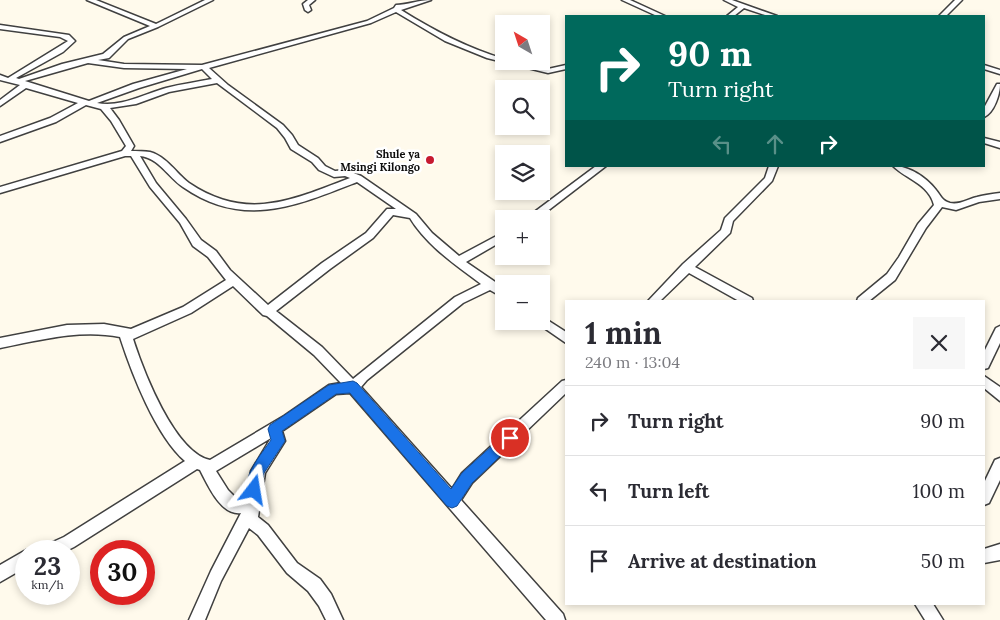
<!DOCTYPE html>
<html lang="en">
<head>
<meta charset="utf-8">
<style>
	:root { --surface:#fff; --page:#f7f7f7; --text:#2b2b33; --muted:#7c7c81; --line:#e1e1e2 }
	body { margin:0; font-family:Lora,serif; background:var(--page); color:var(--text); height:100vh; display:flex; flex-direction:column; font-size:19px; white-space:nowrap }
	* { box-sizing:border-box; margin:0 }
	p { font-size:16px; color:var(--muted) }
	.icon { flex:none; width:28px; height:28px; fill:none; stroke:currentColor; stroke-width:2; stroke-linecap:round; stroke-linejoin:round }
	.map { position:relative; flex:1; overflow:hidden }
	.side { position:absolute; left:565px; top:300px; width:420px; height:305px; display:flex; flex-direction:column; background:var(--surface); border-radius:0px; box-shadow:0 2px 8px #0003 }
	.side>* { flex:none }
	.top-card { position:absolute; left:565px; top:15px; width:420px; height:152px; border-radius:0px; box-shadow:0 2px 8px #0003; background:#00695c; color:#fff; overflow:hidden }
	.needle { width:32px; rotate:321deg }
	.buttons { position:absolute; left:495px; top:15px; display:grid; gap:10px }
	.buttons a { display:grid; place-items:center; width:55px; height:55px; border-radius:0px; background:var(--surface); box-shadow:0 2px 8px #0003; font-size:25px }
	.speed { position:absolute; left:15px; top:540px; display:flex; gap:10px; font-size:25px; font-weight:700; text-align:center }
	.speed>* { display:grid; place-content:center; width:65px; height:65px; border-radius:50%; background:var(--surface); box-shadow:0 2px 8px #0003; line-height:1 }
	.speed small { font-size:12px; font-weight:400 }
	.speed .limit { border:8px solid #d22; background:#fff; color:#111 }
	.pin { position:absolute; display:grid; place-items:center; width:42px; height:42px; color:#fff; margin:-21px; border:2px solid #fff; border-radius:50%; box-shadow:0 1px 5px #0007 }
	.me { position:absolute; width:55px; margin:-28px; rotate:14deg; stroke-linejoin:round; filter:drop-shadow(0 0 4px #0008) }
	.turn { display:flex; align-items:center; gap:18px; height:105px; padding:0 20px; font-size:22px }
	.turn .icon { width:65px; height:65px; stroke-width:2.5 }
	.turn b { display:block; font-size:35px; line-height:42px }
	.lanes { display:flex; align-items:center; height:48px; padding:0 20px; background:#0003; justify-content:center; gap:25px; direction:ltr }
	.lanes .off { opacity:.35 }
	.round { display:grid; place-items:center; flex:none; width:52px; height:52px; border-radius:0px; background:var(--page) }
	.headline { display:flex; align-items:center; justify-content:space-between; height:85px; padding:0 20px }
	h1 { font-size:30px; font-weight:800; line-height:38px }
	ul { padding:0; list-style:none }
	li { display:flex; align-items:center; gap:15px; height:70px; padding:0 20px; border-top:1px solid var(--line) }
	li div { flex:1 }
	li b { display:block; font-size:19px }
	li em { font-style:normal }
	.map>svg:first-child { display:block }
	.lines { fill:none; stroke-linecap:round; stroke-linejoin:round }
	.minor-casing { stroke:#404040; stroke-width:3 }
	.minor { fill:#fff; fill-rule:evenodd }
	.route { fill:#1a73e8; stroke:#114b97 }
	.poi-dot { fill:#c71a30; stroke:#fff; stroke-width:2 }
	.labels { text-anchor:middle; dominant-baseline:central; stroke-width:5; stroke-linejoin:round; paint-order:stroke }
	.far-poi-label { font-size:11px; font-weight:bold; fill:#0d0d0d; stroke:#fff; text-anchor:end }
</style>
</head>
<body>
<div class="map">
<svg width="1000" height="620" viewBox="0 0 1000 620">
	<rect width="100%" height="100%" fill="#fffaec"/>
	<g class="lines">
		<g class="minor-casing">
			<g id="minor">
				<path d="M87 0H96L156 24 205 0H213L158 27 128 39 109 58 98 60 124 64 202 65 367 21 394 8 396 5C407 5 419 0 431 0L401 10C433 30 467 48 504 59V61H517L548 69 566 65V69L548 73 487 58 445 41 396 12 371 23 209 68 228 85 283 125 292 135 298 145 318 158 325 166 335 171 346 170 361 176 416 214 432 233 459 256 504 232V240L466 262 504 288V298L490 290 463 303 367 380 361 387 452 489 462 473 562 381 566 380V393L472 483 461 500 563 614 565 620H546L350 393 336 394 282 431 285 441 265 473 258 517 268 525 297 563 320 579 331 594 343 620H326L319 606 308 591 287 573 258 535 249 528 221 581 205 620H189L211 571 241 513C221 516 208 485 200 470L197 469 74 547 66 551H42L44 546 64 537 185 461C156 436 132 374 120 337 80 329 40 340 0 348V338L67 325 104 324 131 329 183 307 226 280 208 257 193 246 180 223 150 187 131 156H125L0 193V187L122 151 126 146 111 121 101 109 86 105 56 122 0 142V136L50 118 78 103 26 88 0 106V100L20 85 0 80V75L8 78 68 41 60 37 0 29V25L69 35 75 41 63 52 16 78 19 79 62 64 103 54 124 37 150 26ZM88 63 124 68 187 69 133 84 89 101 25 81ZM202 69 212 79C197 82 181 84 166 88 144 94 120 108 97 103L139 88ZM217 83 277 128 285 138 291 149 312 162 319 170 334 177 345 176 350 178C292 200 247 222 189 183 176 173 167 157 150 152 143 151 137 151 131 151L134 146 119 120 110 108 136 104 169 92ZM140 156C159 158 168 177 183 187 243 229 296 206 357 182L396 209H387L366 233 322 263 268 305 230 270 216 251 201 240 186 219 156 183ZM393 215 410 218C427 246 456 265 481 284L455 297 353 379 322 347 276 311 330 269 373 238ZM233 286 263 315 267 316 314 355 341 383 329 385 284 416 210 460C174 452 143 370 133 339L191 313ZM271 438 251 471 246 498 237 499 228 490 216 471Z"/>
				<path d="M308 0H315L309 5 311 10 308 12 305 10 303 4Z"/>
				<path d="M622 0H630L665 16H657Z"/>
				<path d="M724 0H732L777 16H768L744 8 734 16H727L738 7Z"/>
				<path d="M955 0H962L946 16H939Z"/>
				<path d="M984 65 1000 70V74L984 69Z"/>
				<path d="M997 84H1000C1000 94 994 113 984 117V108Z"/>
				<path d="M984 138 1000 142V148L984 143Z"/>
				<path d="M596 166H606L537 219H525Z"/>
				<path d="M769 166H778L772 181 733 221 730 233 695 267 752 298 753 301H739L689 273 660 301H648L683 264 721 230 725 218 765 178Z"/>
				<path d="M893 166C909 166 926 177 936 190 941 196 942 201 950 203 960 205 968 199 977 197 984 195 992 194 1000 193V199L979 202 956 210 942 207 926 228 895 280 869 301H857L858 298 887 274 899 257 918 224 934 205C929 184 906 179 893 166Z"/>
				<path d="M541 316 566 332V343L537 323 536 321H541Z"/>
				<path d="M1000 326V343L988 368 984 369V352L996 328Z"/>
				<path d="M984 376 1000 387V401L984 388Z"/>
				<path d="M1000 458V480L989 503 984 505V483L995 460Z"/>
				<path d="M1000 544V560L984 563V549Z"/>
				<path d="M26 550 28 551H26V567L0 582V565Z"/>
				<path d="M915 604H933L943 620H925Z"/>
			</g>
		</g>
		<use href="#minor" class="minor"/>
	</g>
	<path class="route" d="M353 381 357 383 451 489 462 473 505 434 510 432 514 434 516 438 514 443 472 483 457 506 452 508 447 506 350 393 336 394 282 431 285 441 264 473 260 495 254 497 249 495C241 476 261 455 271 440L268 429 270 425 329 385Z"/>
	<circle class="poi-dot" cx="430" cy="160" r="5"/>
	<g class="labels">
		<g class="far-poi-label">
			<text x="420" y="154">Shule ya<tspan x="420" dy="13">Msingi Kilongo</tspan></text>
		</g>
	</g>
</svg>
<div class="buttons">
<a><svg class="needle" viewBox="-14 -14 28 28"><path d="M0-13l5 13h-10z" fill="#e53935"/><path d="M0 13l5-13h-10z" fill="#7c7c81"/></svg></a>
<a><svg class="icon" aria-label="search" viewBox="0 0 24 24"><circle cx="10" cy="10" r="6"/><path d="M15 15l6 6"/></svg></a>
<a><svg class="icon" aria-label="layers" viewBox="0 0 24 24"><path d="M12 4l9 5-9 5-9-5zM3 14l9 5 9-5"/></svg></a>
<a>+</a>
<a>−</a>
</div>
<div class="speed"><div>23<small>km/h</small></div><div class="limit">30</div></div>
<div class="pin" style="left:510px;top:438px;background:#d93025"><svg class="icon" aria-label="arrive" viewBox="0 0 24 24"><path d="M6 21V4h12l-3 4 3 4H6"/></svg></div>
<svg class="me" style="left:254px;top:490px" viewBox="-20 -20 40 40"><path d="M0-17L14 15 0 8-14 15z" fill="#1a73e8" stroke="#fff" stroke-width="4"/></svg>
<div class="top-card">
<div class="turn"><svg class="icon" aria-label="right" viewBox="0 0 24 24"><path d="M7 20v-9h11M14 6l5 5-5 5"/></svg><div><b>90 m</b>Turn right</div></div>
<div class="lanes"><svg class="icon off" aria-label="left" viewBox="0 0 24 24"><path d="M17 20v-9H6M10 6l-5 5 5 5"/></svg><svg class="icon off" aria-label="ahead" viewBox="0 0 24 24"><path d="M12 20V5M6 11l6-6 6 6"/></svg><svg class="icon" aria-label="right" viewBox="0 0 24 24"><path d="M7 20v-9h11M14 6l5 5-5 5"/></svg></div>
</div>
<section class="side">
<div class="headline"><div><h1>1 min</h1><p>240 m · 13:04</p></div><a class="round"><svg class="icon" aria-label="close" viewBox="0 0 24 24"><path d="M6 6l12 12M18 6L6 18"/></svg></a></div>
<ul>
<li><svg class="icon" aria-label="right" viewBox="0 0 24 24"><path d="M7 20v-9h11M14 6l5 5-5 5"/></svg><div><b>Turn right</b></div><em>90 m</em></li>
<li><svg class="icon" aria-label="left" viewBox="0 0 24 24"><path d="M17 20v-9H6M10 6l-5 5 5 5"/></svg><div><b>Turn left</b></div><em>100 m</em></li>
<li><svg class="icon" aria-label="arrive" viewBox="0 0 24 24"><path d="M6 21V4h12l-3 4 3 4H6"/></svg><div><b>Arrive at destination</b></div><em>50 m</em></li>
</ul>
</section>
</div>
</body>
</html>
